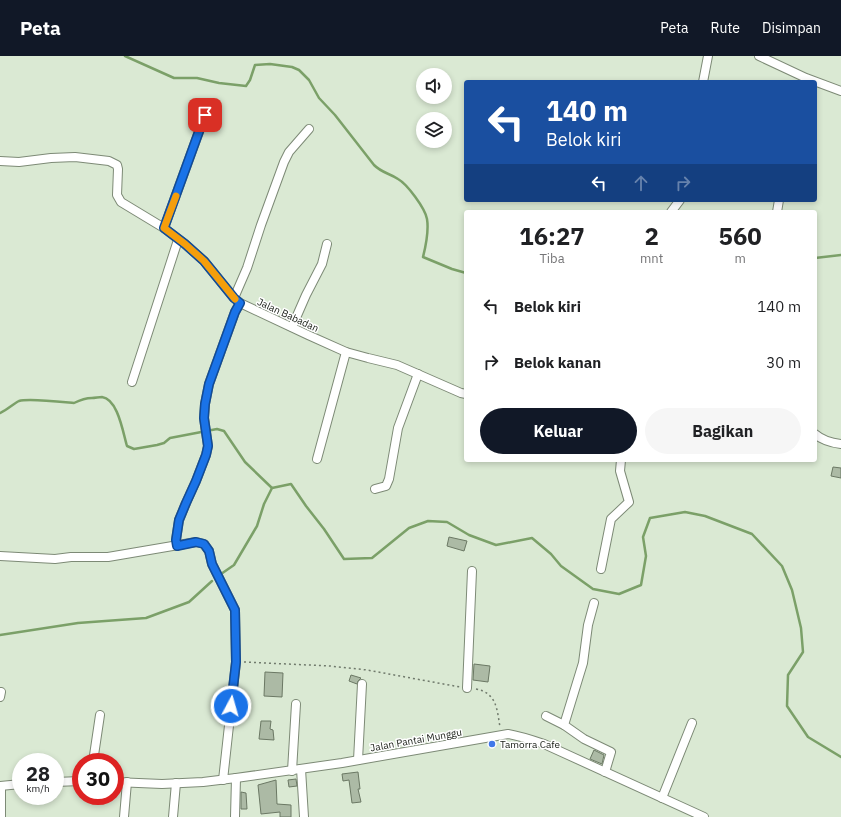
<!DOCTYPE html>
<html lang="id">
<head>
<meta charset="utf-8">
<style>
	:root { --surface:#fff; --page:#f6f6f6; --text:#202124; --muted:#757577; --accent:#111827 }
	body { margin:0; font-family:"IBM Plex Sans",sans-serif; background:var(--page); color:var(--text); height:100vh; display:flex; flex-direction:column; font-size:15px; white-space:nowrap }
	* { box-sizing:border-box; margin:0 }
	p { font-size:13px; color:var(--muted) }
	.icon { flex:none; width:22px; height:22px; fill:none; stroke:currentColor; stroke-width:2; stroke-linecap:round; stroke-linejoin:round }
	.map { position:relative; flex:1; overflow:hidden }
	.drawer { position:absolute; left:464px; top:154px; width:353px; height:252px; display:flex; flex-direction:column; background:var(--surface); border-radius:4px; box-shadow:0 2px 6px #0003 }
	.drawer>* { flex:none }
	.guide { position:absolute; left:464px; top:24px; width:353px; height:122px; border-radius:4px; box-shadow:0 2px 6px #0003; background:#1a4fa0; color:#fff; overflow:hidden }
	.tools { position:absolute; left:416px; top:12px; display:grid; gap:8px }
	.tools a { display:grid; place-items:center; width:36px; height:36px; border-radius:50%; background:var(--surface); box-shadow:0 2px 6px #0003; font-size:20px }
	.speed { position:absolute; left:12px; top:697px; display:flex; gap:8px; font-size:20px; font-weight:700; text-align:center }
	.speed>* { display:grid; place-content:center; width:52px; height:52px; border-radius:50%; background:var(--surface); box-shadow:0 2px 6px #0003; line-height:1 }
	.speed small { font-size:10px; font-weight:400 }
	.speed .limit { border:6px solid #d22; background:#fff; color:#111 }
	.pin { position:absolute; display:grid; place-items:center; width:34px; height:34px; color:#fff; margin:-17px; border-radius:8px; box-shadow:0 2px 6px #0006 }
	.me { position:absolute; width:44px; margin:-22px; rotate:6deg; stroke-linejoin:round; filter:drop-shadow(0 0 3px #0008) }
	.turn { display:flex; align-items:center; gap:14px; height:84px; padding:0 16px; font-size:18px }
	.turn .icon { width:52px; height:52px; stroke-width:2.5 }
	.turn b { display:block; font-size:28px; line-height:34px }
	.lanes { display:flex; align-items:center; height:38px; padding:0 16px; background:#0003; justify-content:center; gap:20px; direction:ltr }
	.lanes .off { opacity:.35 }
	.eta { display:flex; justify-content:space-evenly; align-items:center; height:68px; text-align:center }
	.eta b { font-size:24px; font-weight:800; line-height:28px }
	.primary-button { display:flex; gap:8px; margin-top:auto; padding:8px 16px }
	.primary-button a { flex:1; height:46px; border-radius:24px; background:var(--accent); color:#fff; font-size:16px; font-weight:800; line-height:46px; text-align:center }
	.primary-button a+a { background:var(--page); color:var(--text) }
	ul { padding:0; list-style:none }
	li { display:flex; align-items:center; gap:12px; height:56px; padding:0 16px }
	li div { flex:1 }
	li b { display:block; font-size:15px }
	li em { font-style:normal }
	header { display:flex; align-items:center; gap:24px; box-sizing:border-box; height:56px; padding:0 20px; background:var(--accent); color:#fff }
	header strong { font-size:19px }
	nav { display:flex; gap:22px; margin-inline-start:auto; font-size:14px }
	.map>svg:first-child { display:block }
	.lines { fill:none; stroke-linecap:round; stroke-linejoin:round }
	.stream { stroke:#7ba068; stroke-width:2.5 }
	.building { fill:#acbaa5; stroke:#6b7864 }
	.minor-casing { stroke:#7d8a76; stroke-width:10 }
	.path { stroke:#707a6c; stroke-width:1.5; stroke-dasharray:2 3; stroke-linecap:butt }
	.minor { stroke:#fff; stroke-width:8 }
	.route-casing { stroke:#114b97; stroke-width:10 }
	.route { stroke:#1a73e8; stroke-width:7 }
	.slow { stroke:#f59e0b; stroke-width:7 }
	.poi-dot { fill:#4078e9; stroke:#fff; stroke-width:1.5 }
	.labels { text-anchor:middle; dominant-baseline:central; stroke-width:3; stroke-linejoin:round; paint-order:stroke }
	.street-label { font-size:10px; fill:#161b13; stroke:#fff }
	.poi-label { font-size:10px; fill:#161b13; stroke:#fff; text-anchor:start }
</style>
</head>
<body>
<header>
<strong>Peta</strong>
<nav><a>Peta</a><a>Rute</a><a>Disimpan</a></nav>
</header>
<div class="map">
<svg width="841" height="761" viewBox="0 0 841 761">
	<rect width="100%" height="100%" fill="#dae9d3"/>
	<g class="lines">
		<g class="stream">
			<path d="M125 0 174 22H197L219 27 246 30 250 24 255 9 270 8 292 11 299 14 309 24 319 42 335 59 374 109C382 117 389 117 398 123 407 128 425 152 427 163 429 175 426 189 423 201L452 213 466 217"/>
			<path d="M815 202 841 199"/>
			<path d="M0 357C7 354 13 348 19 345 28 342 63 346 74 347 80 344 85 342 92 342 95 342 99 341 102 341 118 343 123 377 127 390L134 393 157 389 164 387 170 382 217 373 224 375 245 406 272 432"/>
			<path d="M221 518 234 509 257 470 264 448 272 432 291 428 306 450 324 473 344 503 372 502 409 472 428 465 447 466 469 479 496 489 532 482 551 498 561 510 593 533 619 538 641 529 646 500 643 481 650 462 685 456 705 460 752 478 782 510 792 534 801 572 803 596 788 619 787 650 808 681 841 701"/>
			<path d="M0 579 78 567 146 562 189 546 212 525"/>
		</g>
	</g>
	<g class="building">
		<path d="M833 411 841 412V422L831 420Z"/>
		<path d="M449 481 467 485 464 495 447 490Z"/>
		<path d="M474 608 490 610 488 626 473 624Z"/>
		<path d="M265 616 283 617 282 641 264 640Z"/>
		<path d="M351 619 361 622 358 625 357 628 349 625Z"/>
		<path d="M261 665H271L270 673 273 674 274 684 259 683Z"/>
		<path d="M594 694 604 699 602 708 590 703Z"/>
		<path d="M358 716 360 733H358L361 746 352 747 349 724 343 725 342 718Z"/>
		<path d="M296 723 297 730 289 731 288 724Z"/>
		<path d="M276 724 277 748 291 749V761H280V756L261 758 258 729Z"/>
		<path d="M241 736 246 737 247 753H241Z"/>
	</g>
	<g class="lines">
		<g class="minor-casing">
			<g id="minor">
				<path d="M759 0 806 22 841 35"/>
				<path d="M703 26 708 0"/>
				<path d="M0 105 19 106 51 102 75 101 109 105 117 109 118 113 117 139 121 146 164 172 185 188 204 205 234 242 240 247 308 279 346 296 368 302 397 309 461 337 466 338"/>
				<path d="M671 156 680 144"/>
				<path d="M777 156 779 144"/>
				<path d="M164 172 205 59"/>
				<path d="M234 242 247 212 261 169 284 106 289 96 309 73"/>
				<path d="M292 271 306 239 322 208 327 188"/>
				<path d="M132 326 178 184"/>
				<path d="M815 378C822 384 832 387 841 388"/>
				<path d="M317 403 346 296"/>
				<path d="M375 433 386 430 389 423 398 372 418 318"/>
				<path d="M177 490 176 484 179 464 186 447 196 425 206 399 208 390 204 362 205 348 209 328 235 256 240 247"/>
				<path d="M0 500 55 503 71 501H108L196 486 204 488 209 495 212 508 235 554 236 606 223 724"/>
				<path d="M601 513 611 463 629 446 620 415 621 404"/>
				<path d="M594 547 588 569 583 607 564 669 584 683 611 696 605 716"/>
				<path d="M467 632 472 515"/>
				<path d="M0 641 1 636"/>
				<path d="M546 660 564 669"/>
				<path d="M358 704 362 628"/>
				<path d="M93 706 100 659"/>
				<path d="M301 713 304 761"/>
				<path d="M292 715 296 648"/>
				<path d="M55 726 81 725"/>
				<path d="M115 726 162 728 203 726 236 722 342 707 508 678C520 680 532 684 544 688L704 761"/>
				<path d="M0 730 21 728"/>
				<path d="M1 730V761"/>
				<path d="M662 742 692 667"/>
				<path d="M124 761 127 726"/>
				<path d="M173 761 176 727"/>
				<path d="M235 761 236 722"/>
			</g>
		</g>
		<g class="path">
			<path d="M244 606 330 610 367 614 460 631"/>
			<path d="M476 633C497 637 497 654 500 671"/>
		</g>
		<use href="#minor" class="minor"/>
	</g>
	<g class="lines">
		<g class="route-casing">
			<path id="route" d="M205 59 164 172 185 188 204 205 234 242 240 247 235 256 209 328 205 348 204 362 208 390 206 399 196 425 186 447 179 464 176 484 177 490 196 486 204 488 209 495 212 508 235 554 236 606 231 650"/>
		</g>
		<use href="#route" class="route"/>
		<path class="slow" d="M176 140 164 172 185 188 204 205 235 243"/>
	</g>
	<circle class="poi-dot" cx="492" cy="688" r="4"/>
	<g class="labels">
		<g class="street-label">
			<text transform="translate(288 259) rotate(25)">Jalan Babadan</text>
			<text transform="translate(416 684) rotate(-10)">Jalan Pantai Munggu</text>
		</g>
		<g class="poi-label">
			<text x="500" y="688">Tamorra Cafe</text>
		</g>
	</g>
</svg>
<div class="tools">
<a><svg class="icon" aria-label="sound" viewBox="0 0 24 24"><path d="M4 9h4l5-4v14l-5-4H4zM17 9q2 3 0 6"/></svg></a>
<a><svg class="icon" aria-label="layers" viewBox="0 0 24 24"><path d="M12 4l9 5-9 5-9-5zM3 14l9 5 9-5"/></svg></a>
</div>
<div class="speed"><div>28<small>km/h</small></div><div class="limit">30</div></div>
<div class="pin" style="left:205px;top:59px;background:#d93025"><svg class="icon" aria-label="arrive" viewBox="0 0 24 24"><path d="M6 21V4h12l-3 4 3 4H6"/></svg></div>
<svg class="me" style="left:231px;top:650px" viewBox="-20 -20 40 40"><circle r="17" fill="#1a73e8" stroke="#fff" stroke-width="3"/><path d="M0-11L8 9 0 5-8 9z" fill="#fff"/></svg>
<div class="guide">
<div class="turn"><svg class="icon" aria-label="left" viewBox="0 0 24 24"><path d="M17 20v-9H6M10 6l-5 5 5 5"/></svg><div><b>140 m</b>Belok kiri</div></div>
<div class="lanes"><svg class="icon" aria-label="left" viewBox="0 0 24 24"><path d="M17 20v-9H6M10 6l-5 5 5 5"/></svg><svg class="icon off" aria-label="ahead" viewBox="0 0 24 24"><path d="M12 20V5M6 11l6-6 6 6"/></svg><svg class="icon off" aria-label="right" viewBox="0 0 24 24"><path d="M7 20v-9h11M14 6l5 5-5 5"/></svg></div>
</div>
<section class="drawer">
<div class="eta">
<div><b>16:27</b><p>Tiba</p></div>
<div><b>2</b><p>mnt</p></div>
<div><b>560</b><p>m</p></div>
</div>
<ul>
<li><svg class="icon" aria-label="left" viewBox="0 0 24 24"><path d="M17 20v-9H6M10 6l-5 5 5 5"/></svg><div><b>Belok kiri</b></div><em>140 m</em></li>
<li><svg class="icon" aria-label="right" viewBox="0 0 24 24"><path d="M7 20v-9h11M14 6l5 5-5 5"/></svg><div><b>Belok kanan</b></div><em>30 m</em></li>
</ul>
<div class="primary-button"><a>Keluar</a><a>Bagikan</a></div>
</section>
</div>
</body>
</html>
